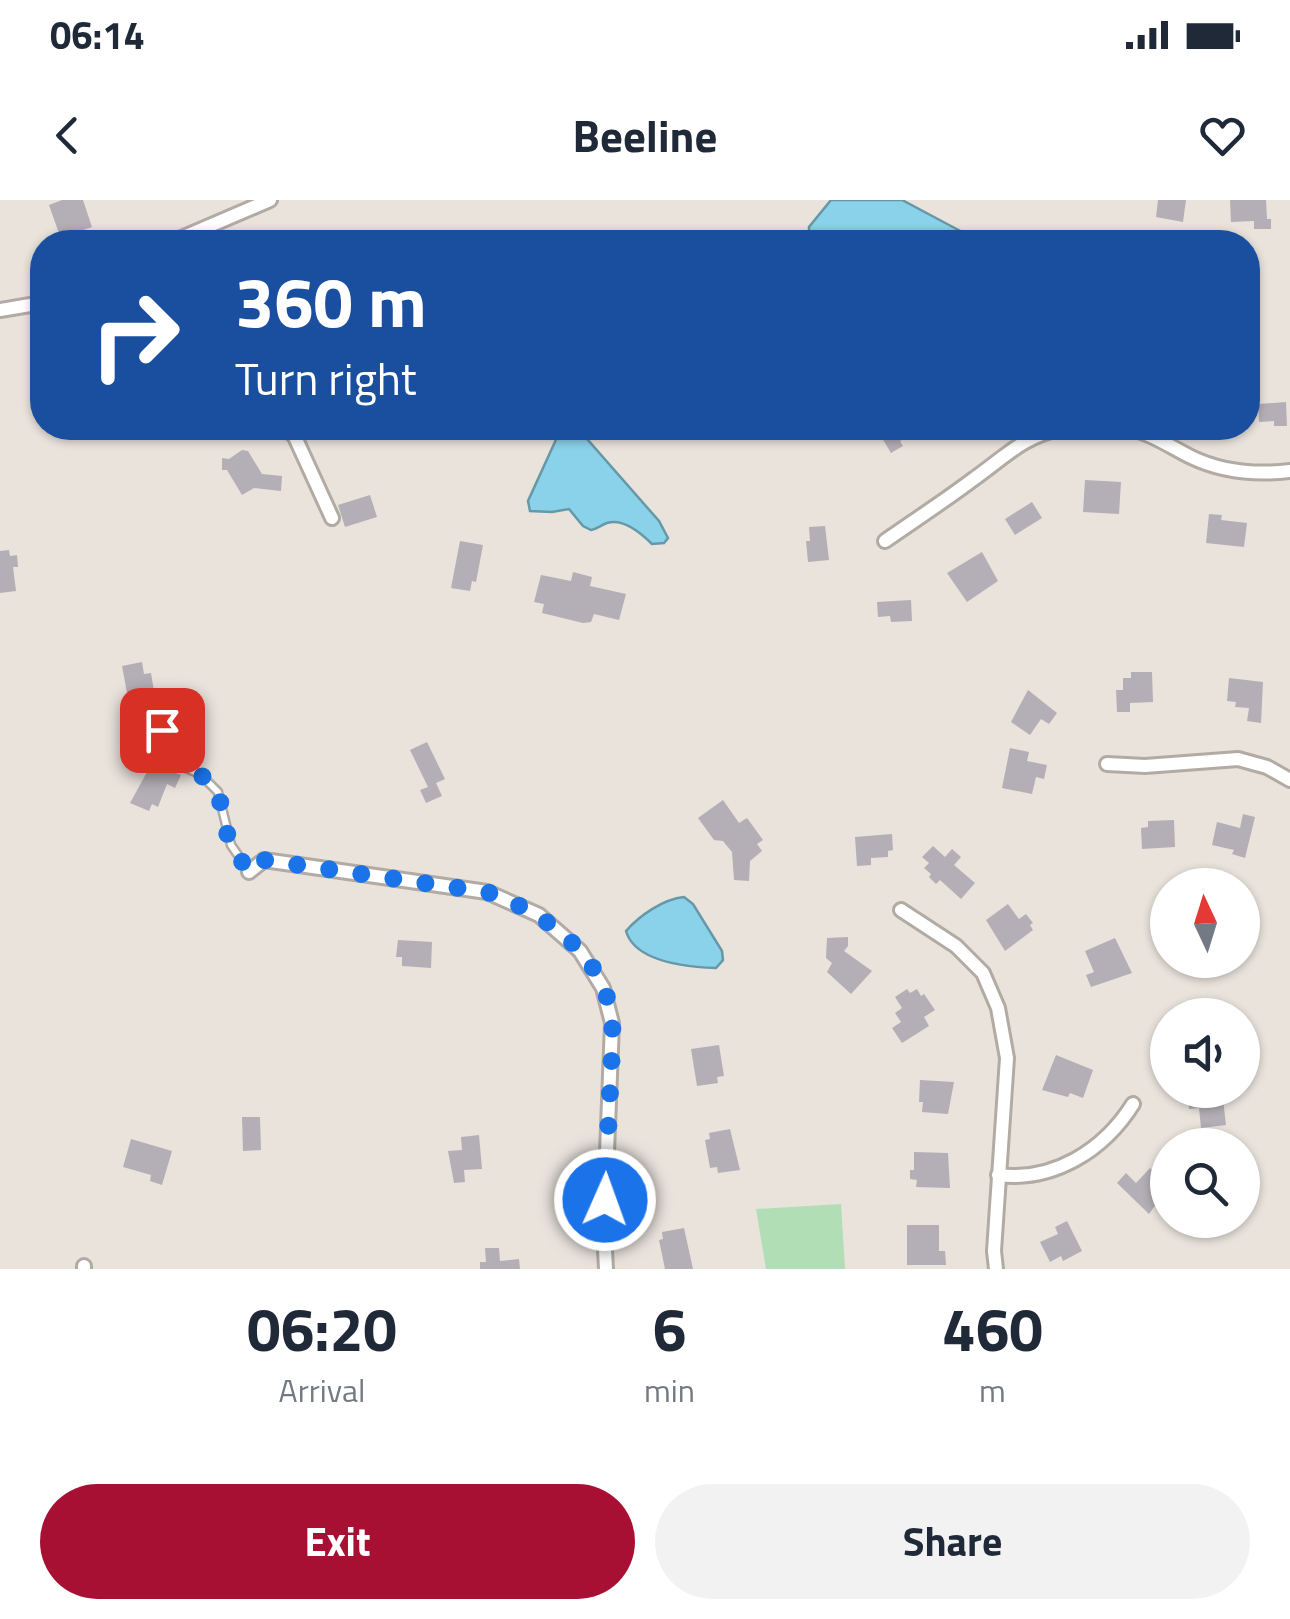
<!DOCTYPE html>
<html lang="en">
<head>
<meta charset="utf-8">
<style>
	:root { --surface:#fff; --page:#f2f2f3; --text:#1f2937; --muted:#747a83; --accent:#a81033 }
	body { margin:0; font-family:"Titillium Web",sans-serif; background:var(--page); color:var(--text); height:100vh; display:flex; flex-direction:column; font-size:38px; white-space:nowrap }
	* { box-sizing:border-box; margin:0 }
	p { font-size:32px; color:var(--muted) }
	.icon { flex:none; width:55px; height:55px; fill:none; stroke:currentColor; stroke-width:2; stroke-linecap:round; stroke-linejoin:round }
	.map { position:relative; height:1069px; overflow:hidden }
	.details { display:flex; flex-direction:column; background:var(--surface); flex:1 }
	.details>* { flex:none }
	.banner { position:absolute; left:30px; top:30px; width:1230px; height:210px; border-radius:40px; box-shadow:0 2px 8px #0004; background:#1a4fa0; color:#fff; overflow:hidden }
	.needle { width:65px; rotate:356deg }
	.fabs { position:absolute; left:1150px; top:668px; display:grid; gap:20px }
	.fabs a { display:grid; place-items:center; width:110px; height:110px; border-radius:50%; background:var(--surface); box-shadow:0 2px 8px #0004; font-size:50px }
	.pin { position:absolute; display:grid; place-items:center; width:85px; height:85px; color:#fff; margin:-42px; border-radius:20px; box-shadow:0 5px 15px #0006 }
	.me { position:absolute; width:110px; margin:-55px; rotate:2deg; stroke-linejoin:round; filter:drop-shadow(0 0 8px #0008) }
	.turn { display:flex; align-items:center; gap:35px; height:210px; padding:0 40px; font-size:45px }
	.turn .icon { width:130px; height:130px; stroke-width:2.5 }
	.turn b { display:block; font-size:70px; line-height:85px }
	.eta { display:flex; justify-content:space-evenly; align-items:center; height:170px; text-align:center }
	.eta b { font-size:60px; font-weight:700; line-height:70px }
	.button { display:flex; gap:20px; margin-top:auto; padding:20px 40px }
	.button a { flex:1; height:115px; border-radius:60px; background:var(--accent); color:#fff; font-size:40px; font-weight:700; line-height:115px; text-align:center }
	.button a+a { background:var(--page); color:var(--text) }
	.status { display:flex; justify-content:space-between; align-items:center; height:70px; padding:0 50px; background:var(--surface); direction:ltr }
	.status svg { height:28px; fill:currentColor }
	header { display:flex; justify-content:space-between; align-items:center; height:130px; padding:0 40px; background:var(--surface); font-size:45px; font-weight:700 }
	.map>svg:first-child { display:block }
	.green { fill:#b1deb5 }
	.water { fill:#8ad2ea; stroke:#6698a8; stroke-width:2.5 }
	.building { fill:#b4afb6 }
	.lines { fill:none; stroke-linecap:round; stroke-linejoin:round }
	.service-casing { stroke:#b1aba3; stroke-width:11 }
	.minor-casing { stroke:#b1aba3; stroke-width:18 }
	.service { stroke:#fff; stroke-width:6 }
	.minor { stroke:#fff; stroke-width:12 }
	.route { stroke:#1a73e8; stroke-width:18; stroke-dasharray:0 32.4 }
</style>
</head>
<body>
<div class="status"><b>06:14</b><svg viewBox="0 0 49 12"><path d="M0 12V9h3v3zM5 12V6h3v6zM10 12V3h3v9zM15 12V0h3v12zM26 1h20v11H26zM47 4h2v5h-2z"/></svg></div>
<header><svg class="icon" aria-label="back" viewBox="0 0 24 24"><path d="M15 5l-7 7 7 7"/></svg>Beeline<svg class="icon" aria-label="heart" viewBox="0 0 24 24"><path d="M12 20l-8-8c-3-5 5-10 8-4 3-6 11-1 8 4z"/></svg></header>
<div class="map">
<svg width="1290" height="1069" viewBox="0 0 1290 1069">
	<rect width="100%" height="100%" fill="#e9e3dc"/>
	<path class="green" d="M841 1004 845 1069H766L756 1009Z"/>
	<g class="water">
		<path d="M831 0H902L981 42H818L809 34V27Z"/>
		<path d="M565 229 580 231 659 321 668 338 664 343 652 344C641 333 623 318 607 323 601 325 597 329 591 330L583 326 569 309 552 312 530 311 528 301 559 233Z"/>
		<path d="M684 697 693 704 722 751 723 760 716 768C688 767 635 762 626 731 639 716 663 699 684 697Z"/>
	</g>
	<g class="building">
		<path d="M62 0H83L92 27 75 33 77 39 69 42H62L49 5Z"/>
		<path d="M1158 0H1186L1183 22 1156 17Z"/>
		<path d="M1230 0H1266L1267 19H1271V29H1254V21L1231 22Z"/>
		<path d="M1286 202 1287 226H1274V221L1259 222 1258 204Z"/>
		<path d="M876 228H908L912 234 900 241 903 246 891 253Z"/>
		<path d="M242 250 248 251 262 274 282 276 281 291 254 288 242 295 227 270H222V258L229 259Z"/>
		<path d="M1085 280 1121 282 1119 314 1083 312Z"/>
		<path d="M370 295 377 317 345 327 338 305Z"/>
		<path d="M1032 302 1042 318 1015 335 1005 319Z"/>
		<path d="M1209 314 1222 315 1221 320 1247 323 1244 347 1206 343Z"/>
		<path d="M825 326 829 360 808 362 806 341H810L809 327Z"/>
		<path d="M460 341 483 345 476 382 472 381 470 391 451 388Z"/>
		<path d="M9 350 10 356 17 355 18 367H13L16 391 0 393V351Z"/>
		<path d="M982 352 998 381 967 402 947 373Z"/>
		<path d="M573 372 592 377 590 386 626 394 619 420 594 414 591 422 583 423 542 413 544 404 534 402 541 375 571 381Z"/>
		<path d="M911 400 912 421 891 422 890 416 878 417 877 402Z"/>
		<path d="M142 462 144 474 151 473 156 503 130 509 122 466Z"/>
		<path d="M1131 472H1152L1153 502 1130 503V512H1117L1116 490H1123V478H1131Z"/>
		<path d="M1229 478 1263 482 1261 523 1247 521 1249 508 1235 507 1236 502 1227 501Z"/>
		<path d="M1028 490 1057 513 1049 524 1041 519 1030 535 1011 522Z"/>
		<path d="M427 542 445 579 436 583 442 596 426 603 420 590 428 587 410 550Z"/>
		<path d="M1010 548 1029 552 1027 561 1047 565 1044 579 1036 577 1032 594 1002 588Z"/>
		<path d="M152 563 181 575 175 588 167 584 158 607 152 604 149 611 130 603Z"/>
		<path d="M723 600 739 623 747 618 763 640 757 644 762 651 750 661 749 681 734 680 732 652 723 641 714 640 698 618Z"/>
		<path d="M1243 614 1255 617 1245 658 1232 654 1234 650 1212 645 1217 622 1240 628Z"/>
		<path d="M1174 620 1175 647 1142 649 1141 628 1148 627V621Z"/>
		<path d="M892 634 893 650 888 651V657L871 658V665L857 666 855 637Z"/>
		<path d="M933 646 945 657 952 649 961 657 954 665 975 683 961 699 940 680 936 684 929 677 931 674 924 668 929 663 922 657Z"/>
		<path d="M1008 704 1019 719 1026 714 1033 723 1030 725 1033 730 1005 751 986 720Z"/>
		<path d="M848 737V746L844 751 872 771 851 794 827 772 832 763 826 758 827 738Z"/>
		<path d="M1115 738 1132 773 1091 787 1086 775 1094 772 1085 751Z"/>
		<path d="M398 740 432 742 431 768 402 766V757H396Z"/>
		<path d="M907 789 910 793 917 789 921 796 924 794 935 810 924 817 929 826 902 843 892 828 901 822 895 813 902 808 895 797Z"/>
		<path d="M719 845 724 876 717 877 718 883 697 886 691 849Z"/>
		<path d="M1056 855 1093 870 1083 898 1070 893 1068 897 1042 890Z"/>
		<path d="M920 880 954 882 948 914 922 912 923 902H919Z"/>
		<path d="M1222 890 1226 925 1201 928 1199 908 1189 909 1188 893Z"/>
		<path d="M242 917H260L261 950 243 951Z"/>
		<path d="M730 929 740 970 718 973 717 967 710 968 705 940 710 939 709 933Z"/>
		<path d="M479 935 482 969 464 970 465 982 454 983 448 951 462 950 461 937Z"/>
		<path d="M131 939 172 951 162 985 150 981 151 975 123 967Z"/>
		<path d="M914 952 948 953 950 988 916 987 917 980 910 979V970H914Z"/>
		<path d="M1150 968 1168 988 1149 1014 1117 983 1126 973 1136 983Z"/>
		<path d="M1067 1021 1082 1051 1063 1061 1061 1056 1050 1062 1040 1042 1058 1034 1055 1027Z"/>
		<path d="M907 1025H939V1051H945L946 1065H907Z"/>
		<path d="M684 1028 693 1069H665L659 1040 663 1039 662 1032Z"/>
		<path d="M485 1048H499L500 1061 519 1059 520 1069H480V1062H486Z"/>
	</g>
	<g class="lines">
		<g class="service-casing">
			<path id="service" d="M162 531 181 566 200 574 218 592 231 645 249 671"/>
		</g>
		<g class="minor-casing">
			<g id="minor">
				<path d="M172 42 270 0"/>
				<path d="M0 110 42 103"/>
				<path d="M286 228 295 237 332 318"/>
				<path d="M1127 228C1151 233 1169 246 1191 257 1222 272 1256 275 1290 271"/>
				<path d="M885 341C915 320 946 300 975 278 1006 256 1022 237 1062 228"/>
				<path d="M1107 564 1145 566 1238 559 1267 567 1290 580"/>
				<path d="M249 672 264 660 487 692 539 715 580 751 603 788 612 823 604 1030 606 1069"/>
				<path d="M901 710 956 746 983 773 998 808 1007 858 994 1051 996 1069"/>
				<path d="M998 975C1054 982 1104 950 1133 904"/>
				<path d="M84 1066V1069"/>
			</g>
		</g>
		<use href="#service" class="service"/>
		<use href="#minor" class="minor"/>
	</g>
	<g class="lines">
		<path class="route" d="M162 530 181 566 200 574 218 592 230 646 250 672 264 660 487 692C544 712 607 756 612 823 614 846 610 870 610 892 608 928 607 964 605 1000"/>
	</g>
</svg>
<div class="fabs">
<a><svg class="needle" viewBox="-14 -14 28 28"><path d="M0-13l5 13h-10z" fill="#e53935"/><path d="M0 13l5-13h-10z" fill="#747a83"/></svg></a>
<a><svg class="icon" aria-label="sound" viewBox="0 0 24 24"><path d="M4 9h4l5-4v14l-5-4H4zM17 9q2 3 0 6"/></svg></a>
<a><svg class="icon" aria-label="search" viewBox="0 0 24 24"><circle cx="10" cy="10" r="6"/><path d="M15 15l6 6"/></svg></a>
</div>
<div class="pin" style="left:162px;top:530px;background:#d93025"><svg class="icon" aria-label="arrive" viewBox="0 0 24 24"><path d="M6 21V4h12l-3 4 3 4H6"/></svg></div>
<svg class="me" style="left:605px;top:1000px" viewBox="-20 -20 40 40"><circle r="17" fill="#1a73e8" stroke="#fff" stroke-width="3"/><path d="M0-11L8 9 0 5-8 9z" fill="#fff"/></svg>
<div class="banner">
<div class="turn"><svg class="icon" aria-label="right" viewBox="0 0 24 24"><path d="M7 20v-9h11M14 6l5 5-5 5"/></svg><div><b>360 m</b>Turn right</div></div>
</div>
</div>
<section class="details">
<div class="eta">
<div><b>06:20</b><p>Arrival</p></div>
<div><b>6</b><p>min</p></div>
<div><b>460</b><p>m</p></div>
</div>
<div class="button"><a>Exit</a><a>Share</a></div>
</section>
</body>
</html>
